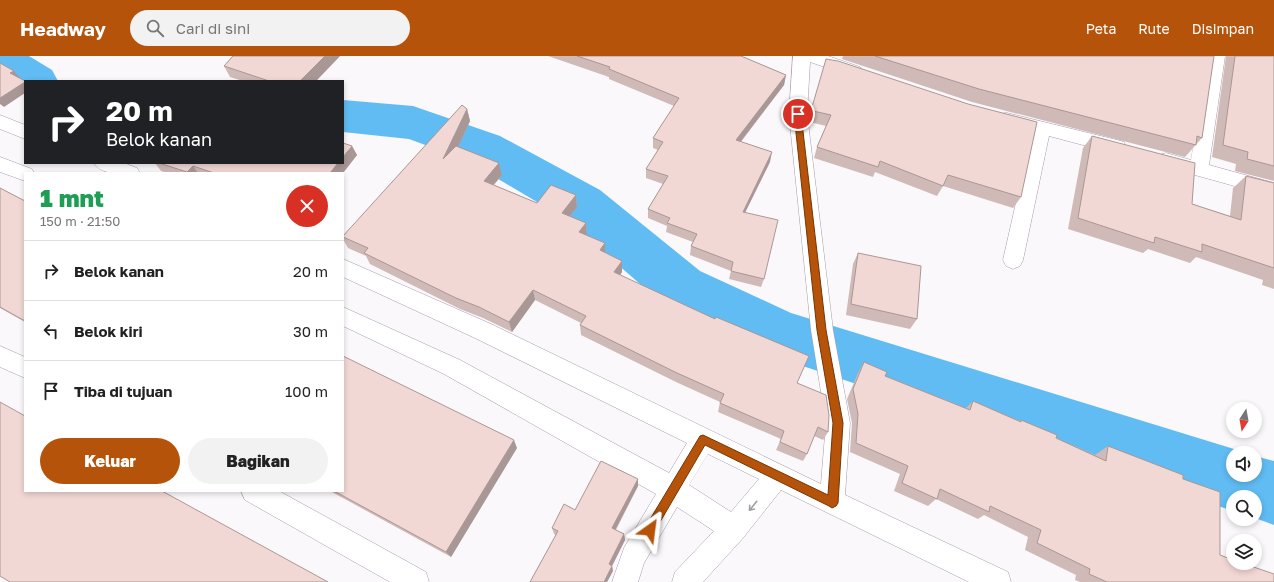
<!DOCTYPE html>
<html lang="id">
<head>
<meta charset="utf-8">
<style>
	:root { --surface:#fff; --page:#f2f2f2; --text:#222; --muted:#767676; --line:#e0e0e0; --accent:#b45309 }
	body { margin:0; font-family:"Golos Text",sans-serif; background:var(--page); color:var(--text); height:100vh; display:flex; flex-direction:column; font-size:15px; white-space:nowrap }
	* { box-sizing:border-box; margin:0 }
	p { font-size:13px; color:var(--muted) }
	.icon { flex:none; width:22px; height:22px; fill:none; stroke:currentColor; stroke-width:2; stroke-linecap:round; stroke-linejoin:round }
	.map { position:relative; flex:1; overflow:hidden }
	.details { position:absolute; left:24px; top:116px; width:320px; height:320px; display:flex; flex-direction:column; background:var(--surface); border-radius:0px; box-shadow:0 2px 6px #0003 }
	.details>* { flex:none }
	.hud { position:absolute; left:24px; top:24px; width:320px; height:84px; border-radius:0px; box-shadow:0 2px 6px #0003; background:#202124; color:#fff; overflow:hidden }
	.needle { width:26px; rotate:191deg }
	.controls { position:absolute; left:1226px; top:346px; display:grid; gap:8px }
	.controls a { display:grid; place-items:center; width:36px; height:36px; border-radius:50%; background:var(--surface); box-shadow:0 2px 6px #0003; font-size:20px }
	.pin { position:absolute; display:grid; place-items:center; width:34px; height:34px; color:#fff; margin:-17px; border:2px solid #fff; border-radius:50%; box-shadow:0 1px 4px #0007 }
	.me { position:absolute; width:44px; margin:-22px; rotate:31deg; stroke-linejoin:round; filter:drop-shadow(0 0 3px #0008) }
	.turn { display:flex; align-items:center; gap:14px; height:84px; padding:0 16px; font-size:18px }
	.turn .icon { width:52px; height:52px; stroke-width:2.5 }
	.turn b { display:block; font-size:28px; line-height:34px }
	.round { display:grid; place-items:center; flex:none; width:42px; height:42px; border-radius:21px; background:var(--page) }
	.overview { display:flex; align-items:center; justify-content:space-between; height:68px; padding:0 16px }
	h1 { font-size:24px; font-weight:800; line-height:30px; color:#1e9e55 }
	.cta { display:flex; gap:8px; margin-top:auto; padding:8px 16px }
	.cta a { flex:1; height:46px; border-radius:24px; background:var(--accent); color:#fff; font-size:16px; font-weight:800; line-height:46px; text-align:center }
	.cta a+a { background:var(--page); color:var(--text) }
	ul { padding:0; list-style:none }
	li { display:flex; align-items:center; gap:12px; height:60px; padding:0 16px; border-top:1px solid var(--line) }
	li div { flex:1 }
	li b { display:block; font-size:15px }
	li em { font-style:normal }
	header { display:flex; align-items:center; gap:24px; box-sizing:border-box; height:56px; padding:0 20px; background:var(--accent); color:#fff }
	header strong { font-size:19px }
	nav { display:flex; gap:22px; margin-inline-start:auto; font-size:14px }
	.search { width:280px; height:36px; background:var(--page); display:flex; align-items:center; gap:10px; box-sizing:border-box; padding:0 14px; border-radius:22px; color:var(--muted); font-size:15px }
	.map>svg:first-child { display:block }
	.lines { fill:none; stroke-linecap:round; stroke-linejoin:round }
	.river { fill:#60bcf3; fill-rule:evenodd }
	.minor-casing { stroke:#a69aad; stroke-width:1 }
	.minor { fill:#fff; fill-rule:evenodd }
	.wall { fill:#d0bab7 }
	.shaded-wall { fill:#a99795 }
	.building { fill:#f2d8d5; stroke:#a99795 }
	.oneway { stroke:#a09ea1 }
	.route { fill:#b45309; stroke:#753606 }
</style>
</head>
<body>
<header>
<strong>Headway</strong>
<div class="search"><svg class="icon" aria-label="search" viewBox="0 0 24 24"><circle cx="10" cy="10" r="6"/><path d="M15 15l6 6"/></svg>Cari di sini</div>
<nav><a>Peta</a><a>Rute</a><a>Disimpan</a></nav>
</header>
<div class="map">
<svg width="1274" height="526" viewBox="0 0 1274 526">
	<rect width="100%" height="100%" fill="#fbf8fc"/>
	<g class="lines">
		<g class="river">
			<path d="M0 0H29L52 14 58 25H25V37L20 36 0 22Z"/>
			<path d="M343 44 413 50 500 80 600 134 700 215 791 257 1247 397H1233V419H1255V400L1274 405V469L1255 462V441H1233V455L758 295 662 247 564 162 466 104 409 83 343 76Z"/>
		</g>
		<g class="minor-casing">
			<g id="minor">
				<path d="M793 0H828L860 11 863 15 860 19 854 21 810 6 807 58 833 274 850 367 845 439 1008 516 1011 526H969L781 434 743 482 703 526H672L675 516 714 475 677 451 644 507 638 526H612L624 492 656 438 444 318 343 270V251L460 304 669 417 687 387 475 282 343 221V203L491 268 821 428 826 367 811 274 789 58ZM708 398 759 423 731 456 689 429Z"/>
				<path d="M1207 0H1225L1209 109 1274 127V141L1159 109 1156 104 1159 99 1166 97 1191 104Z"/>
				<path d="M1007 57 1117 84 1124 86 1126 91 1124 96 1117 98 1049 80 1023 204 1020 210 1013 213 1006 210 1003 204 1032 76 1001 68 998 63 1001 58Z"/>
				<path d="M0 59 25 69V83L0 73Z"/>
				<path d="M0 101 32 113 34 117H25V125L0 116Z"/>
				<path d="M94 107H124L137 112 140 117C126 117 102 121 94 107Z"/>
				<path d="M0 290 25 301V322L0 311Z"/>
				<path d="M241 435H279L426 516 429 526H390L245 444Z"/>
			</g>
		</g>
		<use href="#minor" class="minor"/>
	</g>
	<g class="wall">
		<path d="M233 0H340L316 25H243L230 21 224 10Z"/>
		<path d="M548 0H741L786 19 784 29 741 86 770 106 745 156 764 223 761 231 729 223 731 215 690 199 691 190 693 186 666 176 667 170 648 162V153L663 128 646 122V113L658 94 653 92V82L674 50 609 23V21Z"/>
		<path d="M843 0H1214L1202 82 1185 101 972 46 842 3Z"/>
		<path d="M1226 0H1274V125L1235 115 1236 108 1212 101Z"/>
		<path d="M826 3 1021 141 1013 152 943 130 937 140 875 116 873 121 814 102 817 91 826 70 810 66 809 63Z"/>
		<path d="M467 53 470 65 458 91 499 107 502 119 494 129 537 147 576 139 577 151 570 160 586 167 587 179H586L605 187V197L622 216 620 219 797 327 828 376 823 384 814 380 807 398 803 405 776 394 781 383 718 356 720 346 676 326 581 279 580 269 581 267 535 244 512 276 483 262 460 253 370 208 366 200 348 192 343 183V180Z"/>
		<path d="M1092 80 1192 148 1230 160 1233 132 1246 120 1274 127V233L1262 229 1263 224 1196 201 1190 207 1148 193 1143 197 1068 173 1083 92Z"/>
		<path d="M352 90 357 99 343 117H168L161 115 155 107H343Z"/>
		<path d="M0 132 25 145V266L0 252Z"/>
		<path d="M858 197 917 263 910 273 846 259 853 208Z"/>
		<path d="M864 306 885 320 966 352 973 345 1020 365 1021 364 1056 382 1095 399 1108 390 1183 423 1220 499 1274 526H1080L1075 524 1076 519 1025 494 1028 481 984 459 978 463 936 443 928 450 894 435 900 418 850 396 852 367 847 343 858 317Z"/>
		<path d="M517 392 451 501 330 435H343Z"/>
		<path d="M638 423V430L616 474 624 478 625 484 612 510 613 515 607 526H530L556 479 554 478 552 472 575 454Z"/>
	</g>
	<g class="shaded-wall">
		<path d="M325 0H340L316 25H300Z"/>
		<path d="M14 15 20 22 17 24 10 17Z"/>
		<path d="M786 19 784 29 734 94 736 84Z"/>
		<path d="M25 26V37L4 51 0 48V42Z"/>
		<path d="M467 53 470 65 447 115 443 103Z"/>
		<path d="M352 90 357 99 343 117H330L338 107H343V101Z"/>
		<path d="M772 96 770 106 741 165 743 156Z"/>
		<path d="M499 107 502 119 487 136 484 125Z"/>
		<path d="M193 110 198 117H188L187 116Z"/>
		<path d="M576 139 577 151 564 168 562 157Z"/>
		<path d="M586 167 587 179 580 187 579 176Z"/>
		<path d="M605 187V199L600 194Z"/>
		<path d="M622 205V216L615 227 614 216Z"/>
		<path d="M533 234 535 244 512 276 509 266Z"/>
		<path d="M514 384 517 392 451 501 446 496Z"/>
		<path d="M638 423V430L613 478 612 472Z"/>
		<path d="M624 478 625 484 611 512 612 510 613 515 607 526H604L609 508Z"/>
	</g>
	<g class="building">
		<path d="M233 0H325L300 25H269L224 10Z"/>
		<path d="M577 0H741L786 19 736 84 772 96 743 156 778 164 764 223 731 215 733 206 691 190 697 178 667 167 670 162 648 153 668 120 646 113 663 86 653 82 679 42 609 13 610 11Z"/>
		<path d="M875 0H1214L1202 82 1197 80 1196 89 979 33Z"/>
		<path d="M1235 0H1274V110L1247 103 1248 96 1223 89Z"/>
		<path d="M826 3 838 5 968 48 1037 66 1021 141 948 119 943 130 880 105 878 111 817 91 831 59 813 55 812 51Z"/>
		<path d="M0 7 14 15 10 17 25 25V26L0 42Z"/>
		<path d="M462 49 467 53 443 103 456 90 499 107 484 125 537 147 551 129 576 139 562 157 586 167 579 176 605 187 600 194 622 205 614 216 715 263 716 261 809 300 797 327 826 339 829 359 828 376 818 371 807 398 780 386 784 375 720 347 724 338 677 317 580 269 586 260 533 234 509 266 479 251 456 242 364 197 368 192 343 181V180Z"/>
		<path d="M1092 80 1195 107 1192 148 1241 164 1246 120 1274 127V212L1202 188V196L1155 181 1154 187 1078 162Z"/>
		<path d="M343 87 352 90 343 101Z"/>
		<path d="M159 107H338L330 117H214L193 110 187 116Z"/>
		<path d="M0 132 25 145V265L0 251Z"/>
		<path d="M858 197 921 210 917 263 851 248Z"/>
		<path d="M343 300 514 384 446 496 334 435H343Z"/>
		<path d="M864 306 887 316 885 320 970 354 973 345 1021 366V364L1057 379 1056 382 1106 405 1108 390 1183 419V423L1220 436V499L1233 504V507H1242L1274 518V526H1107L1089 518 1090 513 1037 487 1041 474 990 450 989 456 940 433 937 443 902 427 908 410 856 387 858 358 853 333Z"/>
		<path d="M0 346 25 360V435H162L328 526H10L0 520Z"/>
		<path d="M601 405 638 423 612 472 624 478 609 508 612 510 604 526H530L558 475 552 472 564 448 575 454Z"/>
	</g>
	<defs><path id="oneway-shaft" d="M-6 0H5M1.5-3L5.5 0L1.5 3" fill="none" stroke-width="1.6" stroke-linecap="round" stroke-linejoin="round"/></defs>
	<use class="oneway" href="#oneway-shaft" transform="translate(753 450) rotate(129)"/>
	<path class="route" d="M795 56H800L801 58 826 274 843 367 838 447 836 450 832 452 829 450 705 389 653 478 650 479 646 478 644 474 646 470 700 380 703 379 828 439 833 367 817 274 794 58Z"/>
</svg>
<div class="controls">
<a><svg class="needle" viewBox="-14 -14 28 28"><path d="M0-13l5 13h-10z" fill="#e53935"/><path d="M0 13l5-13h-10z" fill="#767676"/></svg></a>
<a><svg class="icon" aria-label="sound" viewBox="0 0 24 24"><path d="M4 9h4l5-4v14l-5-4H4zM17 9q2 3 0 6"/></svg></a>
<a><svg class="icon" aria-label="search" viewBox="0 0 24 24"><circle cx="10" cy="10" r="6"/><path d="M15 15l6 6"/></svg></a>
<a><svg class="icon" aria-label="layers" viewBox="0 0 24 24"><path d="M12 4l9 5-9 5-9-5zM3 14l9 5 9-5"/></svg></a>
</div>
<div class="pin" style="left:798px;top:58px;background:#d93025"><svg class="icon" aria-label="arrive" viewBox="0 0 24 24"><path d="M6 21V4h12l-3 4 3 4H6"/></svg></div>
<svg class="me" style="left:650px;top:474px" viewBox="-20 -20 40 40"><path d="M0-17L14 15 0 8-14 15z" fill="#b45309" stroke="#fff" stroke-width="4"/></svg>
<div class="hud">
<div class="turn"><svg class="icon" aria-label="right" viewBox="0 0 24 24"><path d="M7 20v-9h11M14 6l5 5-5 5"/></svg><div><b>20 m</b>Belok kanan</div></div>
</div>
<section class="details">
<div class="overview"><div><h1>1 mnt</h1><p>150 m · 21:50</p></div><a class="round" style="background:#d93025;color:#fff"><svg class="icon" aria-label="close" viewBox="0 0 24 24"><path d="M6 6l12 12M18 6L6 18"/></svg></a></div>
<ul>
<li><svg class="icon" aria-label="right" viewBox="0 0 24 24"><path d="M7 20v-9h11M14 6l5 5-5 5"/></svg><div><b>Belok kanan</b></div><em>20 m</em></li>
<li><svg class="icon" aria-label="left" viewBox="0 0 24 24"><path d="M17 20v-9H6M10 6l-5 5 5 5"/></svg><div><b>Belok kiri</b></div><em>30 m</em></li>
<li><svg class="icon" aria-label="arrive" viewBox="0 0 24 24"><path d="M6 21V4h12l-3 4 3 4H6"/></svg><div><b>Tiba di tujuan</b></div><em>100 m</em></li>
</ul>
<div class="cta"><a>Keluar</a><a>Bagikan</a></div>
</section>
</div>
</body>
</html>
